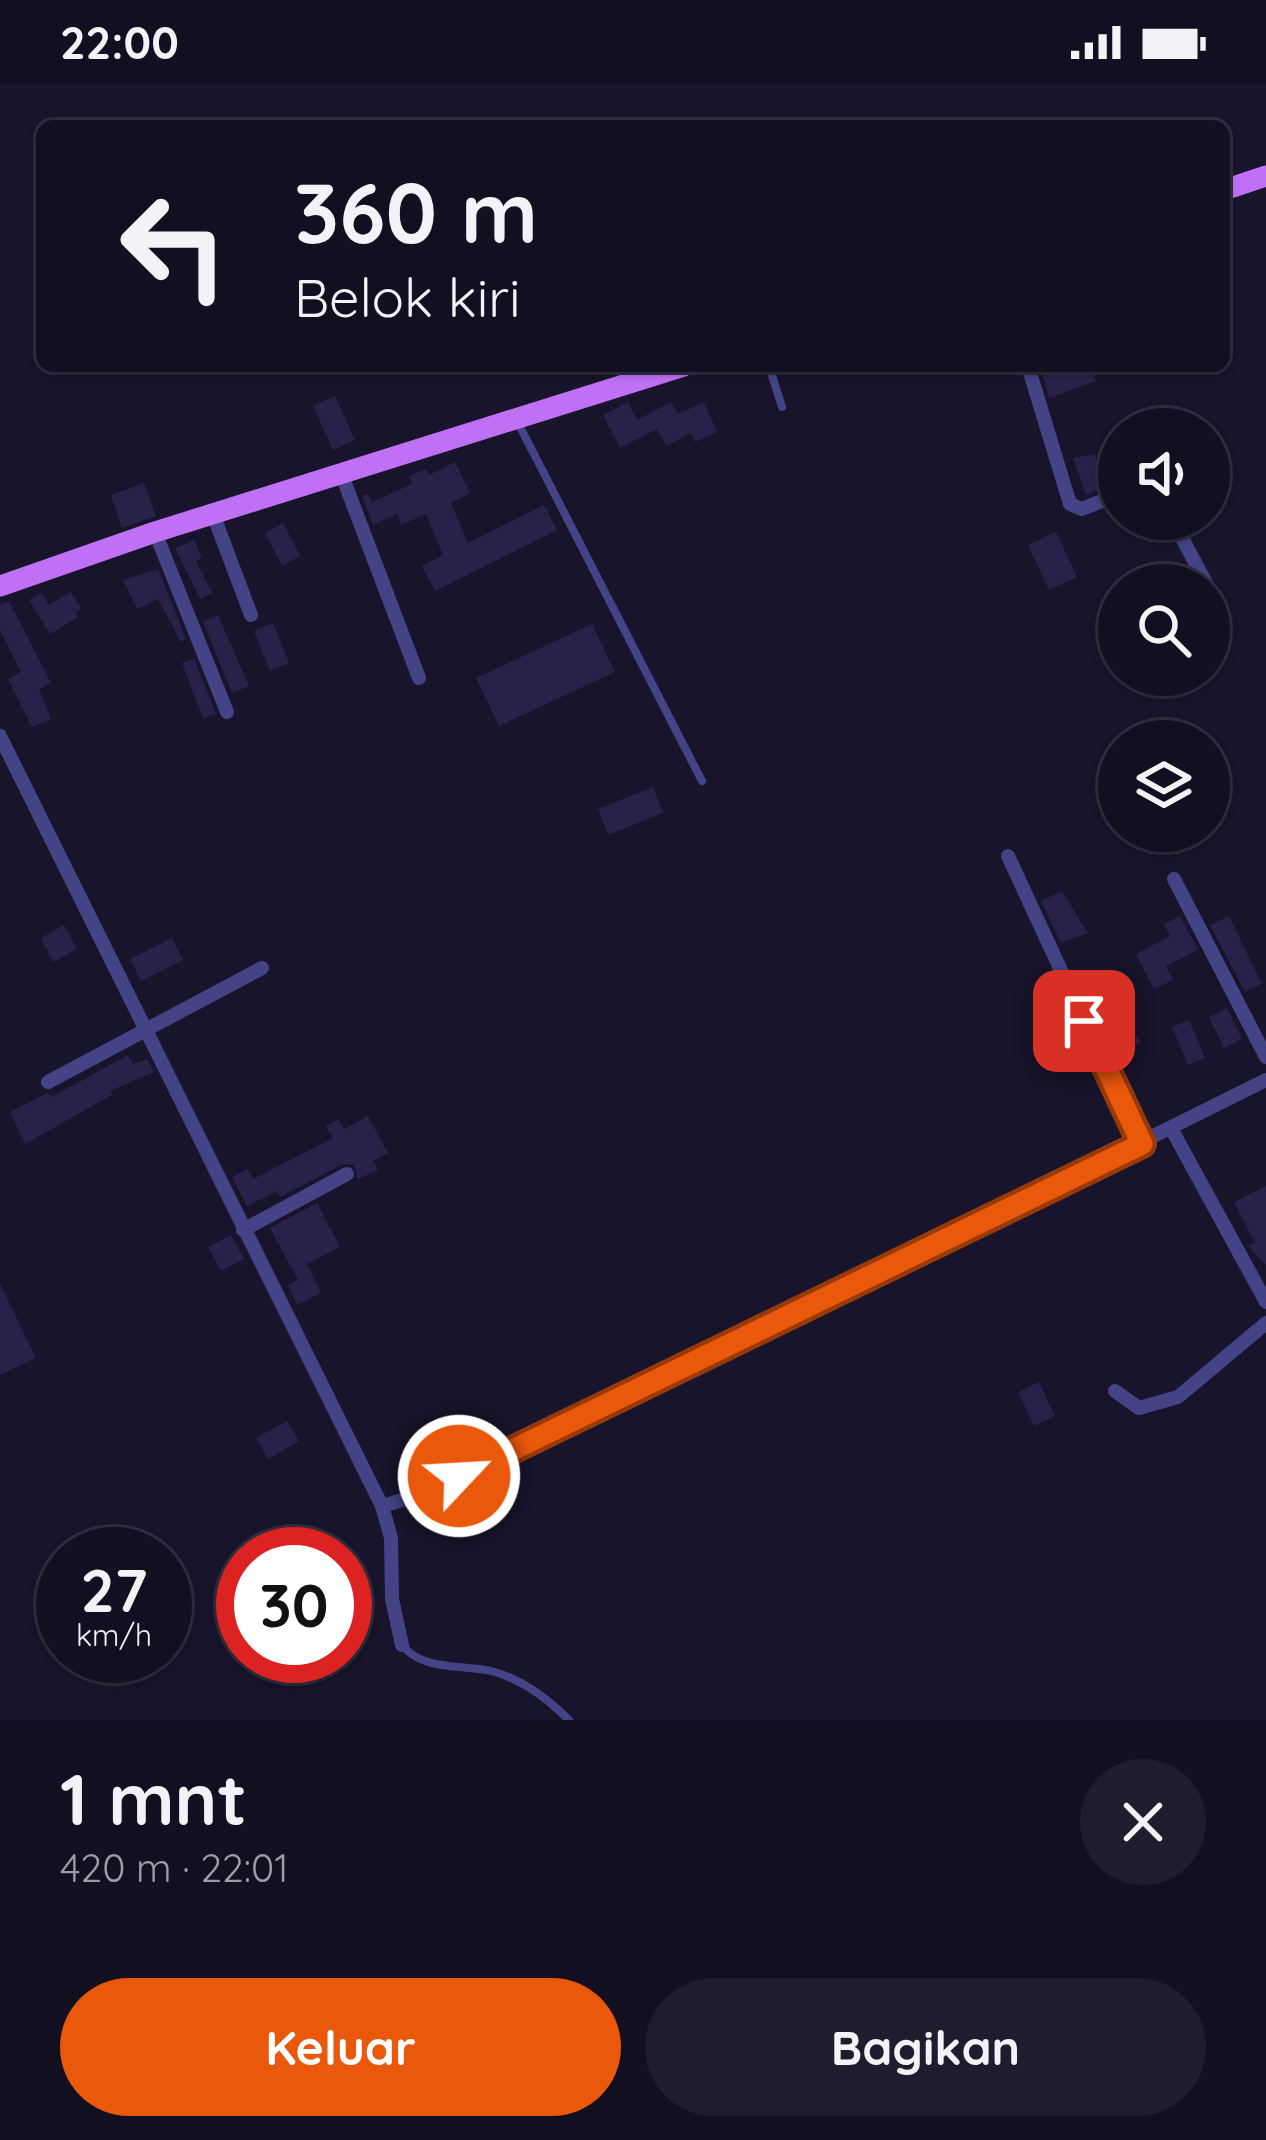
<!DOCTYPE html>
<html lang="id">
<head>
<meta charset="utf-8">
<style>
	:root { --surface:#110f20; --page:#1e1d2d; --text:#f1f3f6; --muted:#9c9ca5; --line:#302f3e; --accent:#ea580c }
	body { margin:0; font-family:Quicksand,sans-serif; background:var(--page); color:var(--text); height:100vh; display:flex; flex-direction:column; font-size:45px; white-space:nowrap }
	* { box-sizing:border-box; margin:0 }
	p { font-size:39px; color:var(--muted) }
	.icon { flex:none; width:66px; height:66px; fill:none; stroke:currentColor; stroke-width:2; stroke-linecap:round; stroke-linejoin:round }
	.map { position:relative; height:1636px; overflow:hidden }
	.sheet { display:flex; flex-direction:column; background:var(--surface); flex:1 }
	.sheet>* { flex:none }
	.guide { position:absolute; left:36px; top:36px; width:1194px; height:252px; border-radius:18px; box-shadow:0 3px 9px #0004,0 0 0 3px var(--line); background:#110f20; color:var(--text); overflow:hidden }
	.tools { position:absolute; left:1098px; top:324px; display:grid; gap:24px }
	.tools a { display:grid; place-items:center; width:132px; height:132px; border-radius:50%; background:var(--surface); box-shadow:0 3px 9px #0004,0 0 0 3px var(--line); font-size:60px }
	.speed { position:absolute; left:36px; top:1443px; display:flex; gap:24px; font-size:60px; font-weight:700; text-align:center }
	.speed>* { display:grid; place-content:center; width:156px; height:156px; border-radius:50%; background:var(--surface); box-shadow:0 3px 9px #0004,0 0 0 3px var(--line); line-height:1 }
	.speed small { font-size:30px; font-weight:400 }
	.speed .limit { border:18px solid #d22; background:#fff; color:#111 }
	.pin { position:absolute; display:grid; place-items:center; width:102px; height:102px; color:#fff; margin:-51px; border-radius:24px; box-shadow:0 6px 18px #0006 }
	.me { position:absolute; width:132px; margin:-66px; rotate:65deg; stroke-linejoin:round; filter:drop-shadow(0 0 9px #0008) }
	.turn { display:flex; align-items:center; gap:42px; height:252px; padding:0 60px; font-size:54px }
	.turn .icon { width:156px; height:156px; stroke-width:2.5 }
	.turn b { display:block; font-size:84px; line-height:102px }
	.round { display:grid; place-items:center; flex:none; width:126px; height:126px; border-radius:63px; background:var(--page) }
	.summary { display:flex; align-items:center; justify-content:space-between; height:204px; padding:0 60px }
	h1 { font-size:72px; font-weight:700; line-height:90px }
	.cta { display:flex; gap:24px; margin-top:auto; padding:24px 60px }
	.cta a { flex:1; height:138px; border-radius:72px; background:var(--accent); color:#fff; font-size:48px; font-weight:700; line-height:138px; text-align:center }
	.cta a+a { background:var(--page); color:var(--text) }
	.status { display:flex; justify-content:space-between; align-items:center; height:84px; padding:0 60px; background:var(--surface); direction:ltr }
	.status svg { height:33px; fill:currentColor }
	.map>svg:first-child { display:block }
	.building { fill:#29214a }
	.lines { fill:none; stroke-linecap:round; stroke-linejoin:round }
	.service { stroke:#444386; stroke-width:8 }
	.minor { stroke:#444386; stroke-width:14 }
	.primary { stroke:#c070f4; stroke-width:21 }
	.route-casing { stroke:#983908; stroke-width:30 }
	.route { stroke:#ea580c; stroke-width:21 }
</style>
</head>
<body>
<div class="status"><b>22:00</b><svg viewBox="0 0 49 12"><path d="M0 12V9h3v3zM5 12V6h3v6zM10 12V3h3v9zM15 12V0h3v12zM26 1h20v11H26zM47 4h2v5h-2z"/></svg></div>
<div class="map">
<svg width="1266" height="1636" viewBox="0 0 1266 1636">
	<rect width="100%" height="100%" fill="#17142b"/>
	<g class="building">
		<path d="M1040 282H1092L1096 297 1049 314Z"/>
		<path d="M335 312 355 356 333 366 313 322Z"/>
		<path d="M628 318 637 336 671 318 678 330 704 318 717 348 695 358 691 349 666 362 657 345 620 364 603 331Z"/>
		<path d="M1095 370 1100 393 1106 392 1108 402 1086 411 1073 374Z"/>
		<path d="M455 378 470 409 451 419 468 459 544 421 557 446 435 507 422 482 443 471 426 430 401 441 397 430 373 441 362 412 368 410 372 418 412 400 409 392 426 385 429 391Z"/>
		<path d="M144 399 156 432 122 444 111 411Z"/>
		<path d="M283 439 300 472 282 482 265 449Z"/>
		<path d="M1056 448 1077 493 1049 506 1028 461Z"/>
		<path d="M194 456 202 474 196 477 212 509 200 515 175 464Z"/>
		<path d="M158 485 186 555 181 558 158 515 137 525 123 496Z"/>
		<path d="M71 508 81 525 76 528 78 533 50 550 29 516 42 509 49 521Z"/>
		<path d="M9 517 51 599 39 605 51 635 32 643 8 595 21 588 0 546V521Z"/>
		<path d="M218 531 249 602 232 609 203 538Z"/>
		<path d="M273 539 289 579 270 587 254 547Z"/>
		<path d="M592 540 615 588 499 642 476 594Z"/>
		<path d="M194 575 216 630 203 634 182 579Z"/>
		<path d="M653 703 663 729 608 751 598 725Z"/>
		<path d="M1062 807 1088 849 1061 859 1041 817Z"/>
		<path d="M1180 832 1198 866 1166 882 1173 896 1154 905 1136 870 1170 852 1164 840Z"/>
		<path d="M1229 832 1262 900 1245 908 1210 841Z"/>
		<path d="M64 841 77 865 53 878 41 854Z"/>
		<path d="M172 854 183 876 141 897 130 875Z"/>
		<path d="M1111 906 1141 959 1121 970 1091 914Z"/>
		<path d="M1227 924 1242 955 1224 964 1209 933Z"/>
		<path d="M1189 936 1205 974 1188 981 1172 943Z"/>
		<path d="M128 971 133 980 147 975 154 988 110 1007 112 1011 25 1060 10 1028 47 1009 52 1013Z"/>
		<path d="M368 1032 388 1069 373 1077 378 1086 358 1095 354 1081 343 1080 280 1113 277 1107 247 1122 232 1093 248 1085 253 1095 333 1054 326 1042 338 1035 344 1045Z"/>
		<path d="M1266 1102V1181L1248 1162 1255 1159 1234 1118Z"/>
		<path d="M317 1119 340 1163 307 1180 321 1209 297 1221 288 1201 298 1196 270 1144Z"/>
		<path d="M231 1151 244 1175 221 1187 208 1163Z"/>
		<path d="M0 1200 36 1274 0 1291Z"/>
		<path d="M1039 1298 1055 1332 1034 1342 1018 1308Z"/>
		<path d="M287 1337 299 1357 268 1375 256 1354Z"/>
	</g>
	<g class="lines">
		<g class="service">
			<path d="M769 282 782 323"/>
			<path d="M516 335 702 697"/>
			<path d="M403 1562C424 1588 465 1580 495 1588 522 1596 549 1616 569 1636"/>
		</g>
		<g class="minor">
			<path d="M1028 282 1070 420 1082 425 1119 410"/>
			<path d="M341 389 419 594"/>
			<path d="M213 430 251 531"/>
			<path d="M1172 435 1207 501"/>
			<path d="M155 448 227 628"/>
			<path d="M0 652 382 1422 391 1454 392 1515 402 1561"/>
			<path d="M1008 772 1142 1061"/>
			<path d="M1174 795 1266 973"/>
			<path d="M48 998 262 884"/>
			<path d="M1172 1046 1266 1218"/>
			<path d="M243 1146 347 1090"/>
			<path d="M1115 1307 1139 1324 1178 1313 1266 1239"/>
			<path d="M382 1422 416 1412 717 1269 1266 996"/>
		</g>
		<g class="primary">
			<path d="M1224 106 1266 92"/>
			<path d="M0 502 155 448 684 282"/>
		</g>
	</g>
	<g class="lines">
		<g class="route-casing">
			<path id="route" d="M459 1392 1142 1060 1084 937"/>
		</g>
		<use href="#route" class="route"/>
	</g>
</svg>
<div class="tools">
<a><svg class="icon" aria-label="sound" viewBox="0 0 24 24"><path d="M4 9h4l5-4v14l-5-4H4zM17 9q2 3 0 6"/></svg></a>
<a><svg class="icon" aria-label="search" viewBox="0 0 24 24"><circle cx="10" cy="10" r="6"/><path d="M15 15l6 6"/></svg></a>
<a><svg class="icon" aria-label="layers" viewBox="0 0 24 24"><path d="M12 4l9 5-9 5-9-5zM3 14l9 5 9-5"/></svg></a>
</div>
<div class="speed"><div>27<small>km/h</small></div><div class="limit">30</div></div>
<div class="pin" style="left:1084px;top:937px;background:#d93025"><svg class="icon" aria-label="arrive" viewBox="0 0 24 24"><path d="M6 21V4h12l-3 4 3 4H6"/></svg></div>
<svg class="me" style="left:459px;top:1392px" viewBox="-20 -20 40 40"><circle r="17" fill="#ea580c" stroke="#fff" stroke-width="3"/><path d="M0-11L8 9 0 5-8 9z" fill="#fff"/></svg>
<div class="guide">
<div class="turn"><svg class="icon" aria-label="left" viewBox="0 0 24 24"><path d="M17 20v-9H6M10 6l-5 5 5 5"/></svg><div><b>360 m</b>Belok kiri</div></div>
</div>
</div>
<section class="sheet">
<div class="summary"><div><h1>1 mnt</h1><p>420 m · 22:01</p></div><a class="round"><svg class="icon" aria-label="close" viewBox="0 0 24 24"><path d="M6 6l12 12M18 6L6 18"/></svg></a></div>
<div class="cta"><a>Keluar</a><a>Bagikan</a></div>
</section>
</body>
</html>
